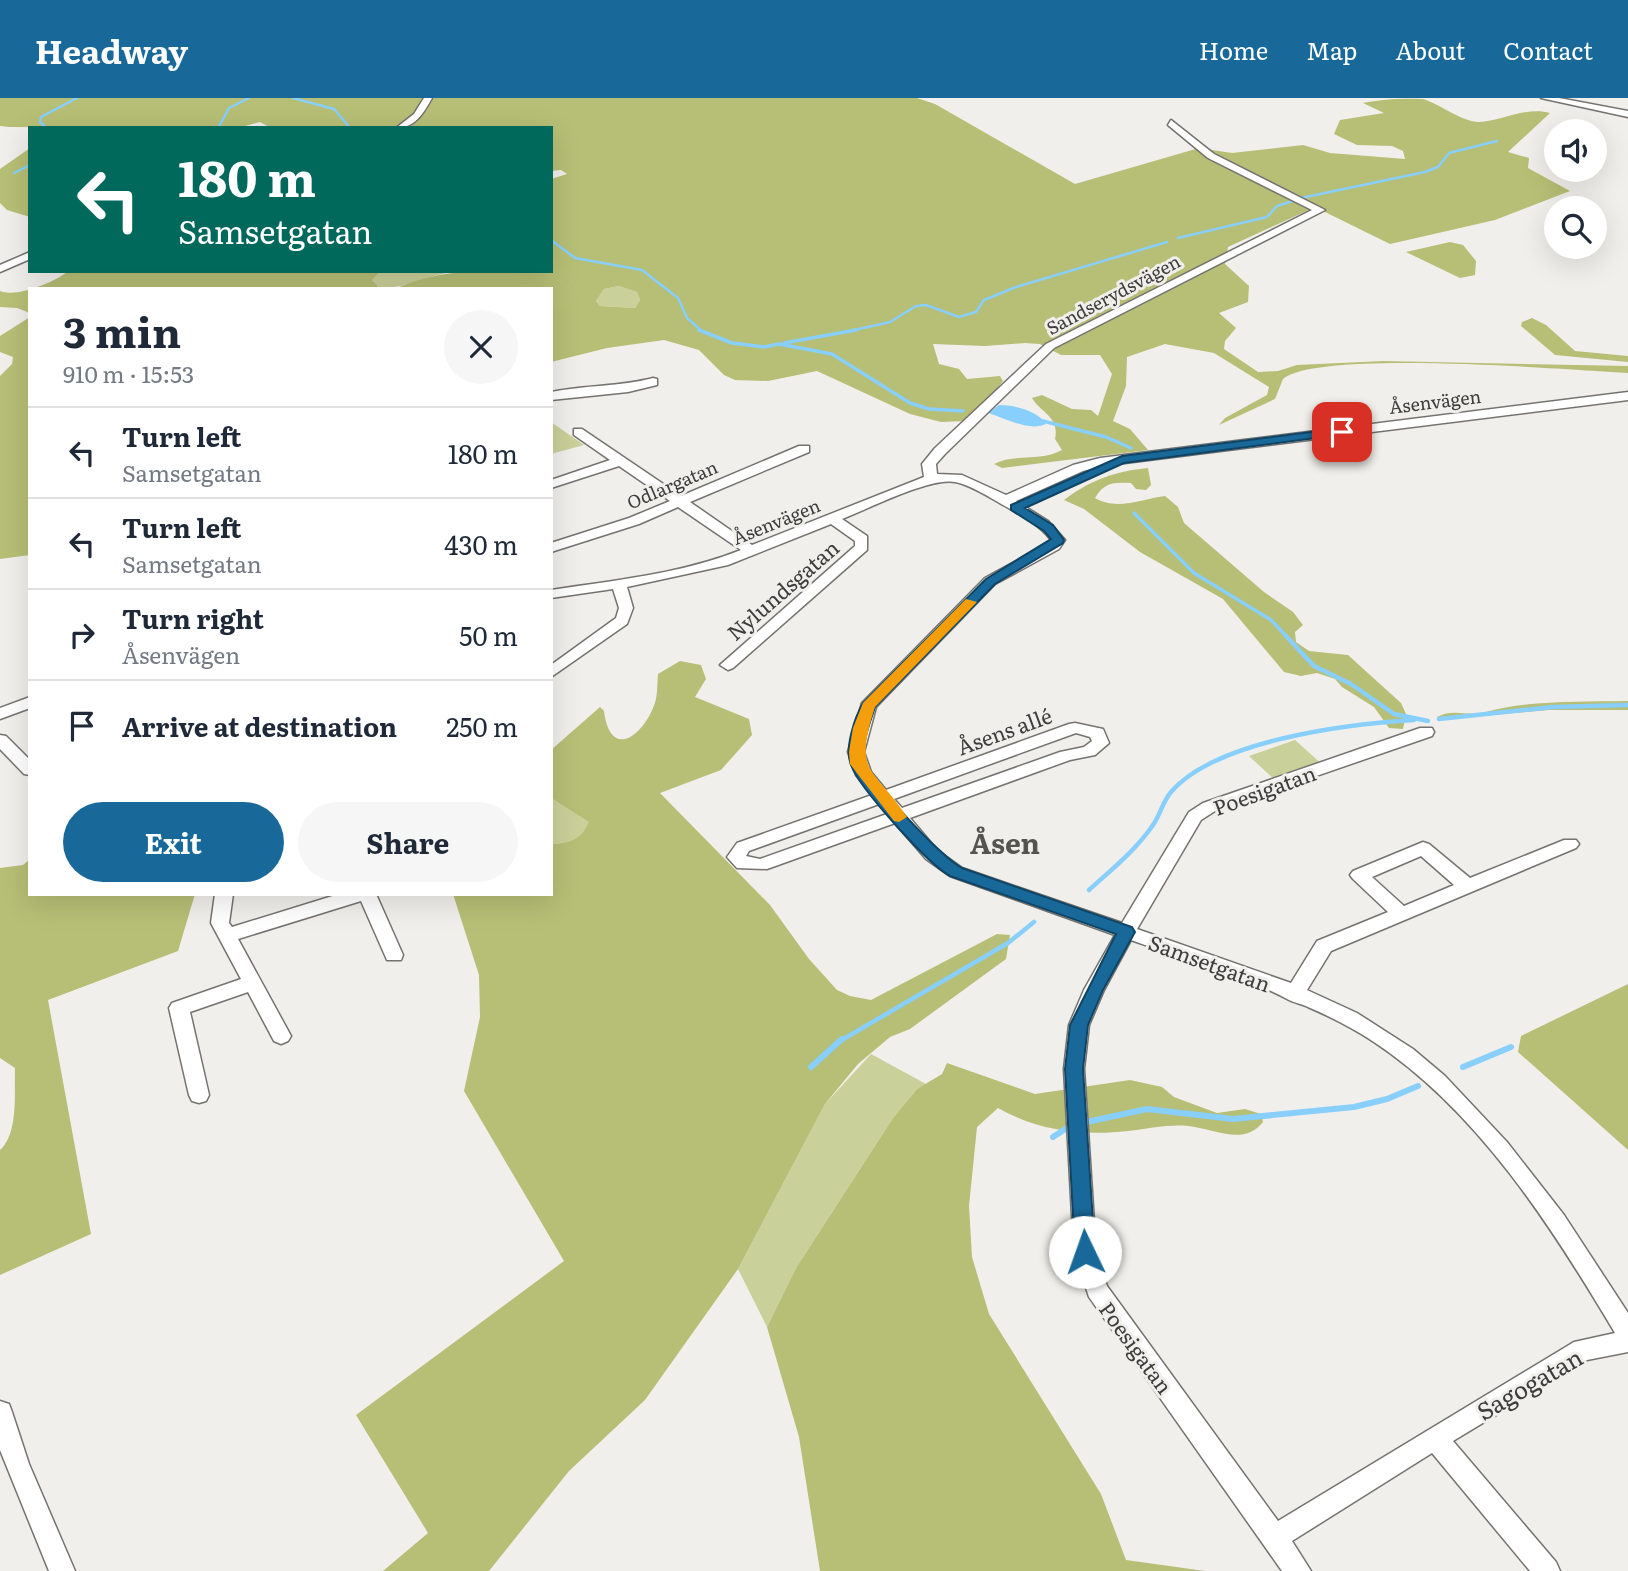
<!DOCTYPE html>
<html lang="en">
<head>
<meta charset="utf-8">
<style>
	:root { --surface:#fff; --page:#f6f6f7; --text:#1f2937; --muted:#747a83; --line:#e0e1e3; --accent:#18699a }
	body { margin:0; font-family:Literata,serif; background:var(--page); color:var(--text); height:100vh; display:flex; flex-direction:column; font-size:26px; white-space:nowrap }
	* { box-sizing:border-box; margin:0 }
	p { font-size:23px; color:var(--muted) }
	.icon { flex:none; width:38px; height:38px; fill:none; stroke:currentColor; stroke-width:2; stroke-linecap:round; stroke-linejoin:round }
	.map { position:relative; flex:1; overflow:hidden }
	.side { position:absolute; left:28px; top:189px; width:525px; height:609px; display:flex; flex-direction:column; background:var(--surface); border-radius:0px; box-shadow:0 7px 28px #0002 }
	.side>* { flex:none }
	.top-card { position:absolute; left:28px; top:28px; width:525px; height:147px; border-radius:0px; box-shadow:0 7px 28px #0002; background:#00695c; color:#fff; overflow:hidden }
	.controls { position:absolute; left:1544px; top:21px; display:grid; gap:14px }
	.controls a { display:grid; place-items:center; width:63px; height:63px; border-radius:50%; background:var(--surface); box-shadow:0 7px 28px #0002; font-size:35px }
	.pin { position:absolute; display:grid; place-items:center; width:60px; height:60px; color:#fff; margin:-30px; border-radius:14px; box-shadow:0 4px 10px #0006 }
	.me { position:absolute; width:77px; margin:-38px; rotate:357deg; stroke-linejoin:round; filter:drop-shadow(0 0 5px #0008) }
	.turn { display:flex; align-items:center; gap:24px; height:147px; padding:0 35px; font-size:32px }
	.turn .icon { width:91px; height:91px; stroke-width:2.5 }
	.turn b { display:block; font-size:49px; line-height:60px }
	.round { display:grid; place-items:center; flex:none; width:74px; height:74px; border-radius:37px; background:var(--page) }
	.summary { display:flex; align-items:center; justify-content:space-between; height:119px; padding:0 35px }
	h1 { font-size:42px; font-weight:700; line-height:52px }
	.primary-button { display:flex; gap:14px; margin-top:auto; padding:14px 35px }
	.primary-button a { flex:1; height:80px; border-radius:42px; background:var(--accent); color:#fff; font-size:28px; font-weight:700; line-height:80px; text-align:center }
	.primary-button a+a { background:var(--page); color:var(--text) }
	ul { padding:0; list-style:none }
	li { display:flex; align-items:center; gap:21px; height:91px; padding:0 35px; border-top:2px solid var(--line) }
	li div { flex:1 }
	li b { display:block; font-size:26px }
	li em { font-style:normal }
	header { display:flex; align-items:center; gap:42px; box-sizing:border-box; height:98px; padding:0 35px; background:var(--accent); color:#fff }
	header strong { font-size:33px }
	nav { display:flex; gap:38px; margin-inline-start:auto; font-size:24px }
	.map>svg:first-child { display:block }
	.green { fill:#cad099 }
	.forest { fill:#b7be75; fill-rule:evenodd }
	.water { fill:#88cffd }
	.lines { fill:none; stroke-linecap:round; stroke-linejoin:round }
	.stream-far3 { stroke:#88cffd; stroke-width:2.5 }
	.stream-far2 { stroke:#88cffd; stroke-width:3.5 }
	.stream-far1 { stroke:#88cffd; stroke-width:4.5 }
	.stream { stroke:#88cffd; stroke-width:6 }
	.minor-casing { stroke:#757370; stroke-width:3 }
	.minor { fill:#fff; fill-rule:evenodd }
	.route { fill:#18699a; stroke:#104464; stroke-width:2 }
	.slow { fill:#f59e0b }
	.labels { text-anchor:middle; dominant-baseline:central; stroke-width:6; stroke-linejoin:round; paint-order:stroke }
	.far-street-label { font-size:18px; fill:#3d3d3b; stroke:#f1efeb }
	.street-label { font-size:21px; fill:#3d3d3b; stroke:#f1efeb }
	.near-street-label { font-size:24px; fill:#3d3d3b; stroke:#f1efeb }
	.district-label { font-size:28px; font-weight:bold; fill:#555451; stroke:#f1efeb }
</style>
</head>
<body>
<header>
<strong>Headway</strong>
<nav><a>Home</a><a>Map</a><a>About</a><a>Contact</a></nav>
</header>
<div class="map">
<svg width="1628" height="1473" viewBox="0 0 1628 1473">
	<rect width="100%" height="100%" fill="#f1efeb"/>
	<g class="green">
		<path d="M381 173H456C428 177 403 191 375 191L378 188 372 182Z"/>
		<path d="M619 188 637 194 640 202 635 210 600 208 596 203 604 191Z"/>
		<path d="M551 324 584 347 551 356Z"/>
		<path d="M1295 642 1324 668 1277 684 1249 658Z"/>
		<path d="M551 700 590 724C581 742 571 745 551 746Z"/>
		<path d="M871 956 926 986 917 991 893 1020 796 1170 767 1229 738 1171 825 1006Z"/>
	</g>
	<g class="forest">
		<path d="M0 0H917L935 6 1075 86 1199 50 1232 55 1303 47 1330 55 1405 61 1403 53 1392 48 1357 47 1334 36 1340 22 1384 15 1363 5C1381 1 1405 0 1423 1 1440 6 1462 24 1479 24 1502 23 1527 8 1550 15L1508 54 1529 60 1528 70 1570 93 1495 122 1390 146 1325 114 1311 111 1228 149 1225 166 1249 188 1248 204 1219 215 1236 230 1225 243 1224 251 1258 274 1278 273 1297 267 1383 263 1628 268V275C1570 272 1319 251 1283 281L1275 301 1219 327 1225 320 1267 297 1269 289 1214 255 1165 246 1127 259 1126 288 1113 323 1130 331 1148 352 1002 370 994 366C1016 355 1041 364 1062 352L1055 341C1060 319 1040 314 1032 300L1042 297 1072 311 1091 312 1098 318 1112 276 1100 257H1061L1040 246 1025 245 985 248 933 246 939 266 959 271 967 281 1000 278 1003 283 980 313 964 323 941 324 910 316 817 273 768 283 735 282 724 277 699 252 664 242 607 250 551 264V191H395C445 168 498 173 551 173V81L567 76 561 72 551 73V30H271L260 24 238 30 9 29 0 28ZM619 188 637 194 640 202 635 210 600 208 596 203 604 191Z"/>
		<path d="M30 50V119L7 112 0 105V71Z"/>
		<path d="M1450 144 1463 147 1476 163 1475 177 1460 180 1406 154Z"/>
		<path d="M68 173H381L372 182 378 188 375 191H30V215L17 210 0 209V193C16 200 56 184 68 173Z"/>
		<path d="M30 219V457L0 461V278L12 266 13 259 0 254V238Z"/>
		<path d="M1532 220 1546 227 1575 253 1628 258V264L1555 257 1521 228 1522 224Z"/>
		<path d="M1148 370 1151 387 1146 392 1136 391 1131 385C1114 384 1104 384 1095 400 1117 413 1141 401 1165 398L1178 409 1184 425 1264 494 1293 514 1303 527 1295 534 1296 544 1309 553 1348 557 1401 605 1406 616 1403 631 1389 630 1374 609 1342 589 1335 581 1317 575 1301 578 1284 574 1223 501 1140 454 1084 411 1064 402C1090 382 1116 373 1148 370Z"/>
		<path d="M680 563 701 567 706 581 695 599 749 621 752 637 721 672 660 695 770 807 809 861 837 892 850 898 871 902 997 836 1010 837 1006 861 910 931 890 939 858 966 825 1006 738 1171 645 1302 569 1373 489 1473H383L428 1435 356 1317 564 1163 464 993 480 919 479 877 453 796H551V746C570 745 581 742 589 724L551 700V652L600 609 604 613C610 660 640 641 653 610 658 600 657 586 658 576Z"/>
		<path d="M1628 603V612H1549L1445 621 1437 619C1453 610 1469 619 1486 614 1529 602 1582 604 1628 603Z"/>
		<path d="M30 761V796H195L178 853 48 902 91 1136 0 1177V1052C19 1035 14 994 15 970L0 960V770L23 767Z"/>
		<path d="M1628 886V1052L1518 954 1521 938Z"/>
		<path d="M947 965 1035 996 1130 982 1162 989 1174 999 1217 1015 1245 1011 1261 1016 1263 1024C1244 1049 1212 1030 1188 1028 1169 1026 1147 1031 1128 1033 1083 1038 1038 1033 998 1010L977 1029 969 1108 972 1159 989 1216 1101 1396 1126 1462 1205 1473H820L799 1339 767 1229 796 1170 893 1020 917 991 942 976Z"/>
	</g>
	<path class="water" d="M999 307C1015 307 1038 313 1046 326 1029 334 1005 320 988 315Z"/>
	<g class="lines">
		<g class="stream-far3">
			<path d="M293 0 334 11 350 30"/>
			<path d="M46 30 40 24 41 19 77 0"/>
			<path d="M218 30 229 10 249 0"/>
			<path d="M14 75 30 67"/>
			<path d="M1301 100 1425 74 1438 69 1449 55 1497 43"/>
			<path d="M1178 140 1267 119 1277 108 1293 103"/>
			<path d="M551 142 575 160 642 172 678 200 687 220 703 234"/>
			<path d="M846 234 890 224 916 208 926 207 959 219 976 214 984 202 1016 189 1167 144"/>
		</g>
		<g class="stream-far2">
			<path d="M699 232 732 245 764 249 779 246 832 256 910 305 929 311 963 313"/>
			<path d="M784 245 856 232"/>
			<path d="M1039 322 1106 339 1131 350"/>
			<path d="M1134 415 1194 475 1271 522 1288 540"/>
		</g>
		<g class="stream-far1">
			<path d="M1286 538 1314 568 1351 586 1394 616 1428 623"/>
			<path d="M1439 621 1553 609 1628 607"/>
			<path d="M1089 792C1111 772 1136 752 1153 727 1160 717 1163 703 1171 694 1216 642 1348 626 1414 622"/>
			<path d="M840 943 1008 845 1034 824"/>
		</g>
		<g class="stream">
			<path d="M811 969 842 941"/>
			<path d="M1463 969 1511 949"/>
			<path d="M1082 1025 1147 1011 1233 1021 1354 1009 1387 1001 1418 988"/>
			<path d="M1053 1039 1070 1028"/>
		</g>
		<g class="minor-casing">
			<g id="minor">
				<path d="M424 0H432C423 16 415 30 396 30L414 16Z"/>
				<path d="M1541 0H1559L1628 13V19Z"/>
				<path d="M1171 22 1214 56 1325 112 1054 250 945 356 936 366 937 376 962 377 1006 397 1073 367 1100 360 1628 294V302L1101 368 1083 373 1016 403 1048 423 1065 442 1059 451 995 486 876 609 864 654 871 674 886 692 1069 626 1075 625 1103 631 1109 645 1095 657 1070 662 910 720 938 753 962 770 1122 825 1189 714 1203 705 1420 630H1432L1434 634 1432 638 1215 713 1201 722 1137 831 1291 885 1317 843 1388 814 1353 781 1350 777 1353 773 1423 744 1429 746 1470 780 1564 742H1576L1579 746 1576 750 1331 853 1307 892 1357 915 1413 951 1445 978 1507 1044 1564 1117 1628 1215V1254L1587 1262 1453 1343 1556 1464 1560 1473H1530L1432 1355 1292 1443 1311 1473H1282L1089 1199 1074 1154 1064 971 1069 927 1084 892 1115 837 950 778 926 761 895 725 767 771 737 770 727 759 737 745 872 697 856 677 848 654 862 605 985 480 1049 445 1051 442C1040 427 1020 416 1003 407 989 399 971 387 955 384 930 379 868 411 842 421L867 438V452L733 570 728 572 720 567 855 448V443L831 426 728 467 627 489 633 510 627 526 551 579V567L616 520 619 510 613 491 551 500V492C615 482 681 476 741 452L678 409 639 426 551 454V445L629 420 670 403 619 368 551 390V382L610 362 574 337V331H582L681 398 799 348H809V354L690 404 752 447 924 379 922 366 935 350 1046 246 1312 112 1208 60 1168 27ZM1076 635 1090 639 1092 643 1084 649 1060 654 902 710 894 701ZM879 706 887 716 760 761 746 758 749 753ZM1421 758 1454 787 1404 808 1372 779ZM1131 842C1183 861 1240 876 1289 902 1295 905 1302 906 1308 909 1331 919 1353 930 1374 944 1478 1013 1552 1129 1615 1235L1574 1244 1278 1423 1107 1188 1096 1154 1084 971 1089 927 1104 892Z"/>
				<path d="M30 154V161L0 174V167Z"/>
				<path d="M653 280 657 281V287L628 294 551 302V294C585 287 619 289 653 280Z"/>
				<path d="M30 599V610L0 621V610Z"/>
				<path d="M0 637 6 638 30 662V677L24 676 0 651Z"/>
				<path d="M215 796H233L229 825 232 829 339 796H376L403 857 401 862H387L361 803 238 841 291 938 288 943 281 946 274 943 248 894 190 914 209 997 206 1003 199 1005 192 1003 189 997 169 910 172 905 241 881 211 825Z"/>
				<path d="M0 1303 9 1306 12 1314 29 1366 75 1473H49L0 1352Z"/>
			</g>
		</g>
		<use href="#minor" class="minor"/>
	</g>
	<path class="route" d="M1342 330 1346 331V336L1124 365 1025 410 1053 427 1064 442 1063 445 995 486 875 609C870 625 861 645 865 662 869 683 942 760 962 770L1132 829 1135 834 1103 892 1088 927 1083 971 1095 1154 1092 1161 1085 1163 1078 1161 1075 1154 1065 971 1070 927 1116 836 950 778C928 766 860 691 851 667 844 650 855 619 863 605L986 481 1051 441 1044 433 1011 412V407L1122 358Z"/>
	<path class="slow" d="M966 501 977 504 875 609C853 677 873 668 907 719L899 724 894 723 850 666 849 654 853 630 863 605Z"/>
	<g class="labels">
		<g class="far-street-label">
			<text transform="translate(1113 196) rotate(-28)">Sandserydsvägen</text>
			<text transform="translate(1435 303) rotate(-7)">Åsenvägen</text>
			<text transform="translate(672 386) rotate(-23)">Odlargatan</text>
			<text transform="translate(776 423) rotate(-22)">Åsenvägen</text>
		</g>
		<g class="street-label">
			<text transform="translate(782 491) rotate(-41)">Nylundsgatan</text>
			<text transform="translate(1004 632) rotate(-20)">Åsens allé</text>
			<text transform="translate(1264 691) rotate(-20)">Poesigatan</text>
			<text transform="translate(1210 864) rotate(20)">Samsetgatan</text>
			<text transform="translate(1137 1249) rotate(54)">Poesigatan</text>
		</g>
		<g class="near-street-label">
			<text transform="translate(1529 1285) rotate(-30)">Sagogatan</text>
		</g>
		<g class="district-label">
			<text x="1005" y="744">Åsen</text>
		</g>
	</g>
</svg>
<div class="controls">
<a><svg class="icon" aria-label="sound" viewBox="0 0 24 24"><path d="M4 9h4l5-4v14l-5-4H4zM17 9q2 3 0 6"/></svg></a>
<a><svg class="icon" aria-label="search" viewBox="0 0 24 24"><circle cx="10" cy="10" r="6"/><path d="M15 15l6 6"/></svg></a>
</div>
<div class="pin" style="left:1342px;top:334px;background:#d93025"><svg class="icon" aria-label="arrive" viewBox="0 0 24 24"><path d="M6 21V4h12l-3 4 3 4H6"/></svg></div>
<svg class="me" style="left:1085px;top:1154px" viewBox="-20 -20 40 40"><circle r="19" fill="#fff"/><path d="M0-13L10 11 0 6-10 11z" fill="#18699a"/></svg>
<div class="top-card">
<div class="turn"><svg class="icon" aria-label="left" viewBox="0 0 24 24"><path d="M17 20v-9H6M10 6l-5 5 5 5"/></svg><div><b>180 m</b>Samsetgatan</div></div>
</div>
<section class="side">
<div class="summary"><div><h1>3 min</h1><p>910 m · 15:53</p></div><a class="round"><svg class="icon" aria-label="close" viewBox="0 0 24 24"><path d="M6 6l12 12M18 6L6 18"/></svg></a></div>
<ul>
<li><svg class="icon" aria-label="left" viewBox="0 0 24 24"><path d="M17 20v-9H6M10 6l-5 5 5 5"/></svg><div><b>Turn left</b><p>Samsetgatan</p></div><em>180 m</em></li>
<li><svg class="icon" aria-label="left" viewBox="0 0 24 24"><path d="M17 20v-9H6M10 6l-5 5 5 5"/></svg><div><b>Turn left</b><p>Samsetgatan</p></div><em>430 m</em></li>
<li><svg class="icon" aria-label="right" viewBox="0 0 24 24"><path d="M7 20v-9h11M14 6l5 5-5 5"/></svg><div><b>Turn right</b><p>Åsenvägen</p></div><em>50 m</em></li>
<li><svg class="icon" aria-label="arrive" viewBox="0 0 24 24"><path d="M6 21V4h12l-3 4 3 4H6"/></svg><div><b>Arrive at destination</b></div><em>250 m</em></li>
</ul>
<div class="primary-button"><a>Exit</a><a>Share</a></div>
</section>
</div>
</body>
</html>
